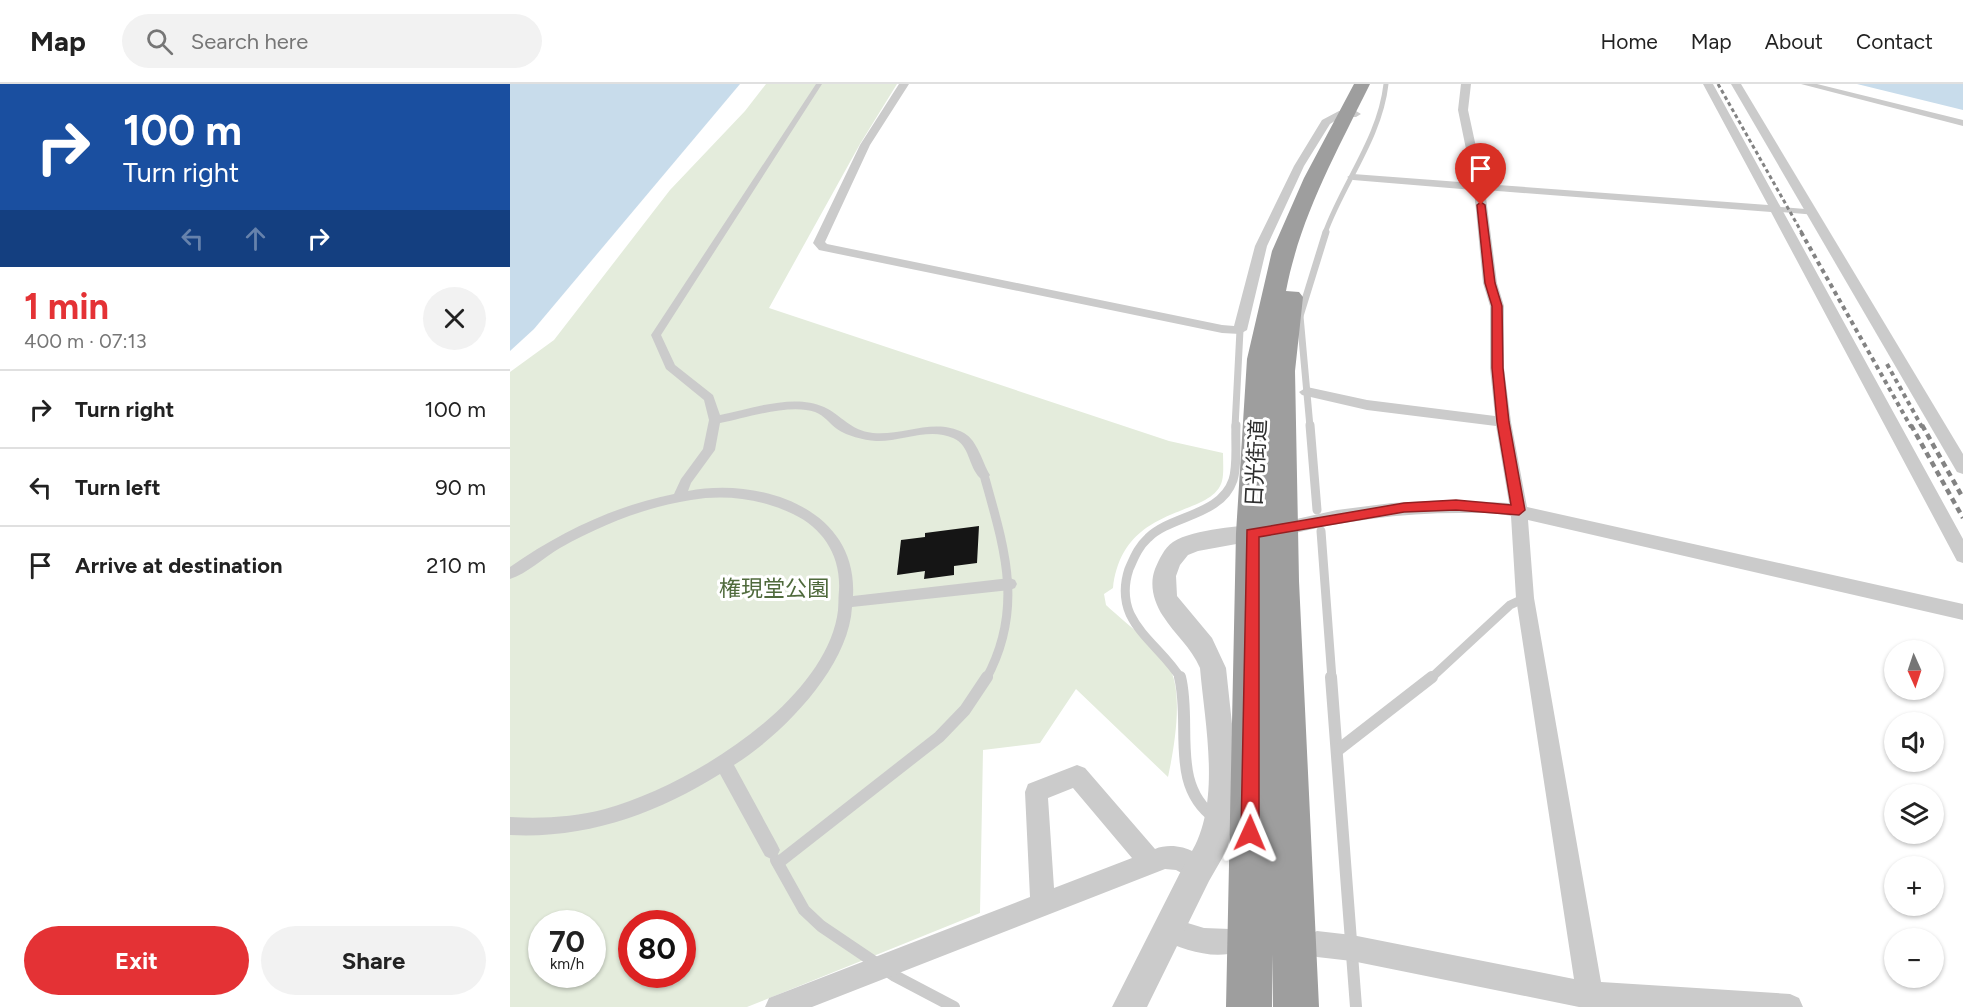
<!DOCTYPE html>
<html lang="en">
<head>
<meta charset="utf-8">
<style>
	:root { --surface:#fff; --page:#f2f2f2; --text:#222; --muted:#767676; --line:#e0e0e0; --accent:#e43235 }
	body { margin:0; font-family:Figtree,"Noto Sans JP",sans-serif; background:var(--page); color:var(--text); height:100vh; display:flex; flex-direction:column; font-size:22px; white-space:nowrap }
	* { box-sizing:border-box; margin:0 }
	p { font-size:20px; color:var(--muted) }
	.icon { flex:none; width:33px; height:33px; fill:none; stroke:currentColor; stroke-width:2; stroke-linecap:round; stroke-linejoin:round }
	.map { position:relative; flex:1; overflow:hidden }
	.side { display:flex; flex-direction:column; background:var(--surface); width:510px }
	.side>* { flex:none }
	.top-card { background:#1a4fa0; color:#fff; overflow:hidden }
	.needle { width:39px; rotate:177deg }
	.tools { position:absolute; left:1374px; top:556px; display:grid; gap:12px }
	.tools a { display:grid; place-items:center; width:60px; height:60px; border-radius:50%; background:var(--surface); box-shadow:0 2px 4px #0004; font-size:30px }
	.speed { position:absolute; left:18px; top:826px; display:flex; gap:12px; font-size:30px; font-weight:700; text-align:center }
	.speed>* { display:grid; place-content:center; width:78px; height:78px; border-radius:50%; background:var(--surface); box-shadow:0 2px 4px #0004; line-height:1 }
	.speed small { font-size:15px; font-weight:400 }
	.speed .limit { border:9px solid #d22; background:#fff; color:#111 }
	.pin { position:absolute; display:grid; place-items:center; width:51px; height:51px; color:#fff; margin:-62px -26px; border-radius:50% 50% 50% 0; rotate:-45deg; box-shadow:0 0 6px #0007 }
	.pin .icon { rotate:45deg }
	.me { position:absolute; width:66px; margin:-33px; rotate:1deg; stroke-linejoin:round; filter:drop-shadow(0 0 4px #0008) }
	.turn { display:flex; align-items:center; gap:21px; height:126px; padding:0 24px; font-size:27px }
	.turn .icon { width:78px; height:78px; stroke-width:2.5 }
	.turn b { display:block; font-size:42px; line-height:51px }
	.lanes { display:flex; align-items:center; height:57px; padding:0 24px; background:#0003; justify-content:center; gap:30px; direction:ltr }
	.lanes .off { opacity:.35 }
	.round { display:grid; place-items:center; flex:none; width:63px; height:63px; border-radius:32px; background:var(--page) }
	.summary { display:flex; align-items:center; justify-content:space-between; height:102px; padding:0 24px }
	h1 { font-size:36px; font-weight:700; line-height:45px; color:var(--accent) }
	.primary-button { display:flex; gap:12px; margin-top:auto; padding:12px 24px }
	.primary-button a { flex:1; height:69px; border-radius:36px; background:var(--accent); color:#fff; font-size:24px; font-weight:700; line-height:69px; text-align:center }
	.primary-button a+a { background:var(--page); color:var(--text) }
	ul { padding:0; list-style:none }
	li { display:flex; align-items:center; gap:18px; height:78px; padding:0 24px; border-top:2px solid var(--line) }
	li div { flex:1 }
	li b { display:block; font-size:22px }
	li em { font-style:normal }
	header { display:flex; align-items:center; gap:36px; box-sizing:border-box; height:84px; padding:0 30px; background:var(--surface); border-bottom:2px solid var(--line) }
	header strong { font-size:28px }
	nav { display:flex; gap:33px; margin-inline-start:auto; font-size:21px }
	.search { width:420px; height:54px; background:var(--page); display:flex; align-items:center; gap:15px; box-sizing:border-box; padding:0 21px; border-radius:33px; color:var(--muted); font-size:22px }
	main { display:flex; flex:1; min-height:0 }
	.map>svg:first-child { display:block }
	.green { fill:#e4ecdc; fill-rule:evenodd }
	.water { fill:#c8dceb }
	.building { fill:#151515 }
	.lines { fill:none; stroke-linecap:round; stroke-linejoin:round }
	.service-far3 { stroke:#cbcbcb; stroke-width:5 }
	.service-far2 { stroke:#cbcbcb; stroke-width:7 }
	.service-far1 { stroke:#cbcbcb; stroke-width:9 }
	.service { stroke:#cbcbcb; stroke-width:12 }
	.pedestrian { fill:#cbcbcb; fill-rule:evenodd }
	.minor { fill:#cbcbcb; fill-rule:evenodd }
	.tertiary { fill:#cbcbcb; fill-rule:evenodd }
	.trunk { fill:#9e9e9e; fill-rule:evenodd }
	.rail-far2 { stroke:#838383; stroke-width:3; stroke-dasharray:4 3; stroke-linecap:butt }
	.rail-far1 { stroke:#838383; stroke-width:4; stroke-dasharray:4.5 4; stroke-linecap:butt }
	.rail { stroke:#838383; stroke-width:4.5; stroke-dasharray:6 4.5; stroke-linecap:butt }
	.route { fill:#e43235; stroke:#942022; stroke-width:1.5 }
	.labels { text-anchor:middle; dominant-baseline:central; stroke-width:6; stroke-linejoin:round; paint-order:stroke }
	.street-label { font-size:22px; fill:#2e2e2e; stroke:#fff }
	.park-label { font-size:22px; fill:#4f6a3c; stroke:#fff }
</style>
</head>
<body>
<header>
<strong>Map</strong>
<div class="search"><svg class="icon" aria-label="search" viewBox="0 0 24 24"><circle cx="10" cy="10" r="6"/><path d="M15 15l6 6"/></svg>Search here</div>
<nav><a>Home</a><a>Map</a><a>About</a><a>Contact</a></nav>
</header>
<main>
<section class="side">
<div class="top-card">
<div class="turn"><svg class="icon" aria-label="right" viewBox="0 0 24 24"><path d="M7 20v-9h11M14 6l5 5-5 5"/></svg><div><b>100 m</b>Turn right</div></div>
<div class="lanes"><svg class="icon off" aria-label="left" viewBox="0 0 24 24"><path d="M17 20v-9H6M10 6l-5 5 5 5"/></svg><svg class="icon off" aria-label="ahead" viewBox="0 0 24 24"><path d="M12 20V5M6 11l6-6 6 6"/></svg><svg class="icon" aria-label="right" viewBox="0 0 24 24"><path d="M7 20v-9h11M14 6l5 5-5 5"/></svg></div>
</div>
<div class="summary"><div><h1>1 min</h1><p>400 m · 07:13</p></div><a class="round"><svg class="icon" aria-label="close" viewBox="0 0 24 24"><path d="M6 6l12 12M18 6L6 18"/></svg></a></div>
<ul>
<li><svg class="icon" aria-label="right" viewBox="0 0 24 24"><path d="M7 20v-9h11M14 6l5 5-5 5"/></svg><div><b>Turn right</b></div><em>100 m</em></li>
<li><svg class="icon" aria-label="left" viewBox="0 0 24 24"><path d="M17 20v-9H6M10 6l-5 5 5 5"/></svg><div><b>Turn left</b></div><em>90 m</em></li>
<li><svg class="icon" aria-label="arrive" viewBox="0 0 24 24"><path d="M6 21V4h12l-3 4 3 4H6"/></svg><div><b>Arrive at destination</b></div><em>210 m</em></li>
</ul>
<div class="primary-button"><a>Exit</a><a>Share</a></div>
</section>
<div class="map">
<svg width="1453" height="923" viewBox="0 0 1453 923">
	<rect width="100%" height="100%" fill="#fff"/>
	<path class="green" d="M256 0H387L350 60 259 224 659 357 713 369C713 378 714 389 712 397 702 435 613 417 603 504L594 510 596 521C615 539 650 564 661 587 673 614 664 665 658 693L566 605 530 659 473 666 470 829 237 923H0V288L44 256 160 106 235 27ZM32 840H82V891H32ZM122 840H172V891H122Z"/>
	<g class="water">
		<path d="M0 0H230L24 245 0 267Z"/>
		<path d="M1347 0H1453V26Z"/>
	</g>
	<path class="building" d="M469 442 467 479 444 482V491L414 495 415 487 387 491 391 456 415 453V449Z"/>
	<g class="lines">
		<g class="service-far3">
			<path d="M1265 125 1301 128"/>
			<path d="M815 149C833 99 870 54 876 0"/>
		</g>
		<g class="service-far2">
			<path d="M786 232H790L800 343"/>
			<path d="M790 232 816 148"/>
			<path d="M725 343 730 246"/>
		</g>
		<g class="service-far1">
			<path d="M800 341 807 426"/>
			<path d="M474 391C494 463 515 524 476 595"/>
			<path d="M811 447 822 595"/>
			<path d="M671 595C657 571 632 555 620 530 614 516 614 500 619 485 624 474 628 463 638 454 661 431 711 432 723 396 728 381 725 357 726 341"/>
			<path d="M920 595 1000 521 1015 514"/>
		</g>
		<g class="service">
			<path d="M670 593C682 641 659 701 705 734"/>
			<path d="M821 593 846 923"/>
			<path d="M828 666 922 593"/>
			<path d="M266 776 294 826 311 842 385 892 444 923"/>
			<path d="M268 779 429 653 455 626 477 593"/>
		</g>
		<path class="pedestrian" d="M306 0H312L151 251 165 281 203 311 210 331C241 325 283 309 314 323 333 332 339 346 363 349 394 352 424 333 454 349 468 357 472 378 480 391L478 394H470C458 382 460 361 443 354 419 343 391 358 366 357 353 356 337 352 327 345 320 340 314 331 305 328 280 319 236 334 210 339L205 366 181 399 178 407C250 393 348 424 343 512L500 494 505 496 507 500 505 504 500 506 342 523C339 583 272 651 224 681L267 760 270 766 267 772 261 775 255 772 210 690C146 730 76 755 0 751V733C32 735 64 733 95 725 176 703 310 622 327 533 329 524 328 515 329 506 331 472 313 444 283 430 251 415 216 410 181 416 135 423 91 441 50 464 34 473 17 490 0 495V483C50 448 104 422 164 410L171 395 193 365 199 336 194 316 156 285 141 251Z"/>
		<g class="minor">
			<path d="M389 0H399L360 61 315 158 317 160 712 241 724 242 745 162 784 82 812 36 829 27H846L851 30 846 33H831L820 40 794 82 757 162 737 246 730 250 712 249 309 166 303 159 350 61Z"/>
			<path d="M951 0H961L958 26 974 100 1258 121 1193 0H1203L1453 455V479L1447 477 1261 128 975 106 987 199 994 222V284L1001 338 1017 423 1453 520V536L1018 436 1024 514 1091 898 1280 910 1289 914 1293 923H1069L842 877 807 873 798 869 794 860 798 851 807 847 842 851 1064 895 1006 514 1001 432C985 428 967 429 950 429 890 429 831 437 773 452L767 450 764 445 767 440 773 438 827 426 882 419 938 416 999 419 986 342 857 326 792 311 789 308 797 303 857 316 985 332 980 284V222L973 199 964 106 843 96 837 93 843 90 963 99 948 26Z"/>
			<path d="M1221 0H1231L1453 370V390L1447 388Z"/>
			<path d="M1291 0H1307L1453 36V42Z"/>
			<path d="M567 681 575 684 645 765C665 757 692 766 700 786L697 795 688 798 666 786 655 785 302 923H255L259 914 520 813 515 708 518 700ZM563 704 622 774 544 804 538 714Z"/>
			<path d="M658 833 694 844 720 845 729 849 733 858 729 867C704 877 673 865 649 855L645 846 649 837Z"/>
		</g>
		<path class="tertiary" d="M757 439 765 441 768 447 765 453 688 467 678 471 670 481 666 492 667 512 702 554 716 584 728 696 718 764 699 797 637 923H602L677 775C713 724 695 643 690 584 681 563 665 551 653 532 644 518 639 501 645 485 649 476 654 464 663 458 685 444 731 443 757 439Z"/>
		<path class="trunk" d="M844 0H860C827 67 790 133 776 207L789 208 793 213 785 287 789 497 809 923H763L762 870V923H716L726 449 737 275 762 167 794 94Z"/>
		<path class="rail-far2" d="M1208 0 1292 149"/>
		<g class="rail-far1">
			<path d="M1291 148 1401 343"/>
			<path d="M1377 280 1412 343"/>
		</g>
		<g class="rail">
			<path d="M1401 341 1453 434"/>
			<path d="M1412 341 1453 414"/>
		</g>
	</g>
	<path class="route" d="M971 118 975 121 985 199 992 222 993 284 999 338 1015 426 1009 431 946 426 894 428 749 453V749L746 755 740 758 733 755 731 749 737 446 894 419 946 416 1001 421 987 338 982 284V222L975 199 967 121Z"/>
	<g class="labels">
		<g class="street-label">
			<text transform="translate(746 379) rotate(-87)">日光街道</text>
		</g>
		<g class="park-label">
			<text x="264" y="504">権現堂公園</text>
		</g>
	</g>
</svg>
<div class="tools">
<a><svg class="needle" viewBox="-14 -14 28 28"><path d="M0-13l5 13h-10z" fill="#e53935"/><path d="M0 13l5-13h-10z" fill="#767676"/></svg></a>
<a><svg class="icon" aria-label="sound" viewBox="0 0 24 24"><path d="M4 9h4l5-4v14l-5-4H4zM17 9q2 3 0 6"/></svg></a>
<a><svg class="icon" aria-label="layers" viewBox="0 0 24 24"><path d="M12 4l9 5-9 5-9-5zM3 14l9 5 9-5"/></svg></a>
<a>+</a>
<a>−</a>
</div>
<div class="speed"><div>70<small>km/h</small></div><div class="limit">80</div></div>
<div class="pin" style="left:971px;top:121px;background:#d93025"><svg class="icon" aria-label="arrive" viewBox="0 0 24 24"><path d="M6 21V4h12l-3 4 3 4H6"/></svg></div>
<svg class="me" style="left:740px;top:749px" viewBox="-20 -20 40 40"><path d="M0-17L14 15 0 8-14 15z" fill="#e43235" stroke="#fff" stroke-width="4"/></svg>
</div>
</main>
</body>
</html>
